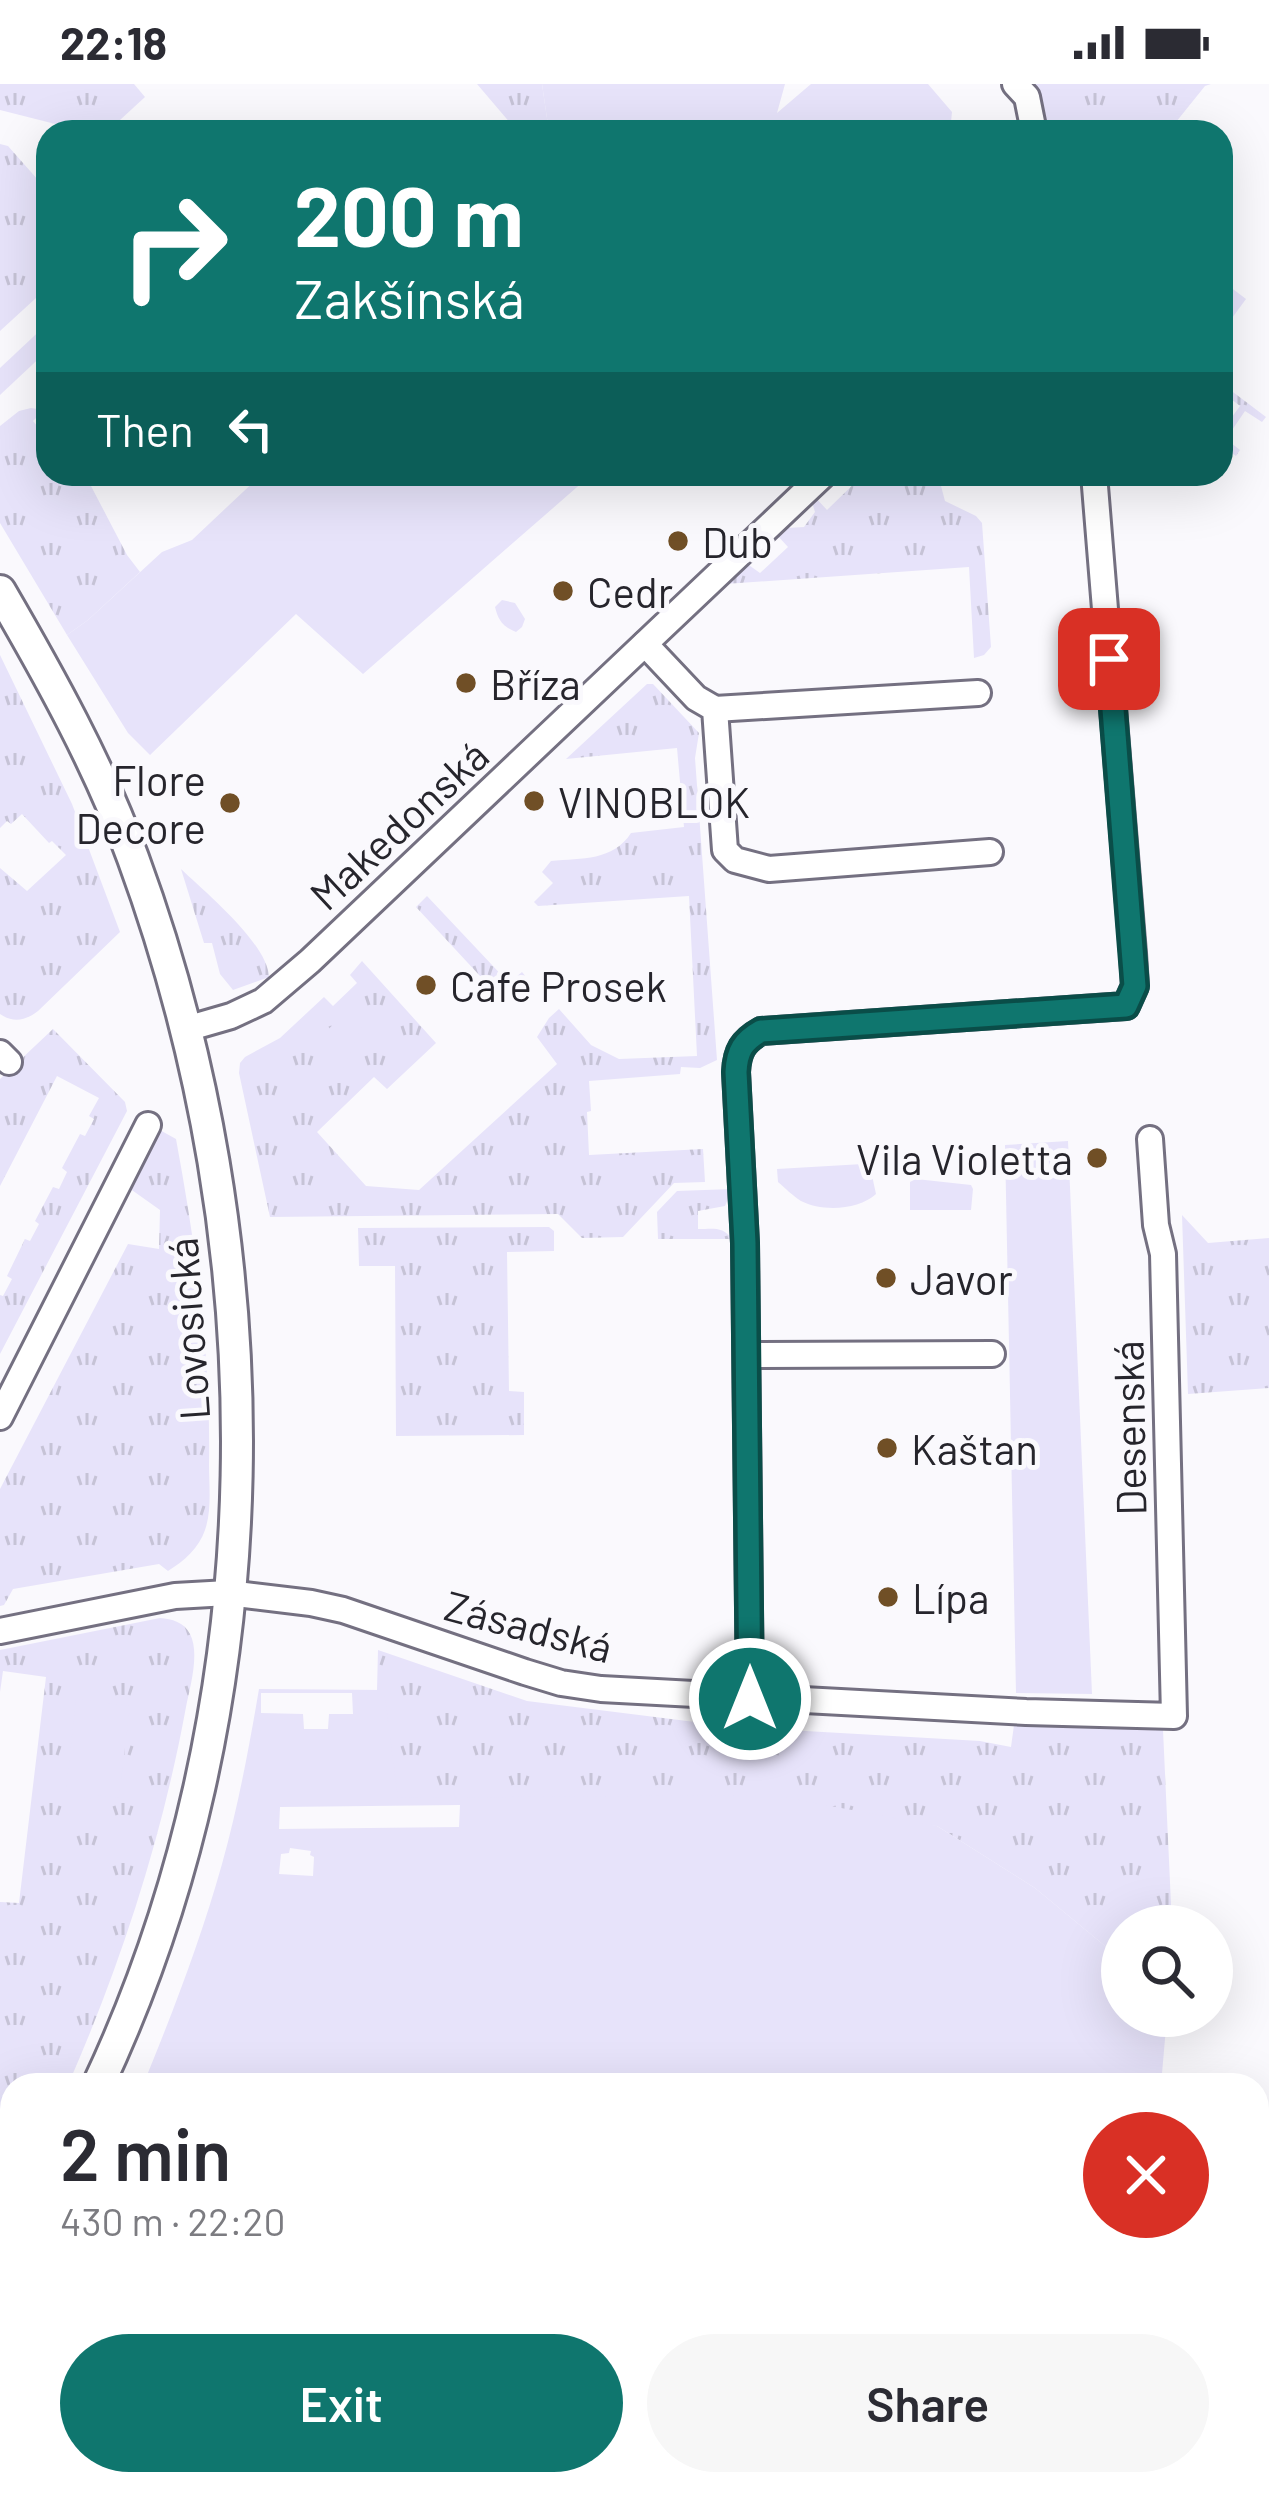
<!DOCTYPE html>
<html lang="en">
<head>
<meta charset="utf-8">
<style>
	:root { --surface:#fff; --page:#f7f7f7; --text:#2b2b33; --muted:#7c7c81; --accent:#0f766e }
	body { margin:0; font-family:Barlow,sans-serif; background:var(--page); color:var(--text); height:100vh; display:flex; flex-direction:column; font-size:45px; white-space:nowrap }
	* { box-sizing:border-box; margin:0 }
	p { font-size:39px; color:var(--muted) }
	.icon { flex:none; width:66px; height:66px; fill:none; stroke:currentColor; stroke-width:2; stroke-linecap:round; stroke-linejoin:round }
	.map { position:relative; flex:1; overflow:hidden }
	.sheet { position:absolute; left:0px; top:1989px; width:1269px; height:423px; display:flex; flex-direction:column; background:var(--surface); border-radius:36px 36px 0 0; box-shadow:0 12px 48px #0002 }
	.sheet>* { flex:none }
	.banner { position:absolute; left:36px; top:36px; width:1197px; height:366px; border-radius:36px; box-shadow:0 12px 48px #0002; background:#0f766e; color:#fff; overflow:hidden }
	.controls { position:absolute; left:1101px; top:1821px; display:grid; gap:24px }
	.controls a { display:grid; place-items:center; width:132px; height:132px; border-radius:50%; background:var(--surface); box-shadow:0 12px 48px #0002; font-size:60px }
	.pin { position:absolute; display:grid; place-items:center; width:102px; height:102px; color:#fff; margin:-51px; border-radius:24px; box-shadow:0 6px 18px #0006 }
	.me { position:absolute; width:132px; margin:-66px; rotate:0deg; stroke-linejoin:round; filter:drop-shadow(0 0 9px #0008) }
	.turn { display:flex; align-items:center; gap:42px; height:252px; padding:0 60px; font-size:54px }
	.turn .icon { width:156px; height:156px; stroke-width:2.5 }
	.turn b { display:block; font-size:84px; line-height:102px }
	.then { display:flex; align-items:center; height:114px; padding:0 60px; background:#0003; gap:24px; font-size:45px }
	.round { display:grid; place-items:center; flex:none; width:126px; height:126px; border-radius:63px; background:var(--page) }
	.headline { display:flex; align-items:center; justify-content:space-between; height:204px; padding:0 60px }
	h1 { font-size:72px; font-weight:600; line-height:90px }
	.action { display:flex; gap:24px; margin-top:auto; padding:24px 60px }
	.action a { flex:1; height:138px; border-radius:72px; background:var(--accent); color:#fff; font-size:48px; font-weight:600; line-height:138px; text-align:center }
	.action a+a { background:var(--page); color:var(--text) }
	.status { display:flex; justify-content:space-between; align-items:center; height:84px; padding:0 60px; background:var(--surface); direction:ltr }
	.status svg { height:33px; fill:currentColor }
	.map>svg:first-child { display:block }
	.grass { fill:url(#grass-tufts) }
	.forest { fill:url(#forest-crowns) }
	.green { fill:#e7e3fa; fill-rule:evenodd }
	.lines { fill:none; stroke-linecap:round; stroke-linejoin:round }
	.minor-casing { stroke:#747081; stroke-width:30 }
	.tertiary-casing { stroke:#747081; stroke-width:36 }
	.trunk-casing { stroke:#747081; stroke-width:45 }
	.minor { stroke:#fff; stroke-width:24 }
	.tertiary { stroke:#fff; stroke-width:30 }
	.trunk { stroke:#fff; stroke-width:39 }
	.route-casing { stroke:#0a4d48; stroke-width:30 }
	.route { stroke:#0f766e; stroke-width:21 }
	.poi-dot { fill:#704f26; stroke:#faf9fd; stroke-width:4.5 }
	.labels { text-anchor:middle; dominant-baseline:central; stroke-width:10; stroke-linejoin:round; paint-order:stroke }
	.poi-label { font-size:42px; fill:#26252c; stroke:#faf9fd; text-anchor:start }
	.street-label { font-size:42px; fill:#26252c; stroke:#faf9fd }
</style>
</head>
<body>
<div class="status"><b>22:18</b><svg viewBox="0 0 49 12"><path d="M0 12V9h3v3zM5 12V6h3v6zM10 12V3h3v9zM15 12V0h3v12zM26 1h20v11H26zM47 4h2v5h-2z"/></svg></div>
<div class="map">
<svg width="1269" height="2410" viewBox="0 0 1269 2410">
	<defs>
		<pattern id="grass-tufts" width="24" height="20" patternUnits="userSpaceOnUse" patternTransform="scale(3)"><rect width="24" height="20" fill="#e7e3fa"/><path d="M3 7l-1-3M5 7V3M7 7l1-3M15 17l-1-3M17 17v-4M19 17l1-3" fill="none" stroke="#c6c3d6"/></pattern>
		<pattern id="forest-crowns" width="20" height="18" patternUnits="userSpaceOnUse" patternTransform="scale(3)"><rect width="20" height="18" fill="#e7e3fa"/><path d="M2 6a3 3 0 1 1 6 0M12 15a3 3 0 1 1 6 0" fill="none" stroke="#c6c3d6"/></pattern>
	</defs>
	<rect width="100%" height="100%" fill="#faf9fd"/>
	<g class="grass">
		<path d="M0 0H134L145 13 107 48H87L0 26Z"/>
		<path d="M477 0H542L549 48H518Z"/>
		<path d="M1032 0H1211L1205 2 1168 48H1048L1041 11Z"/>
		<path d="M0 60 8 62 46 105 48 104V203L0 247Z"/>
		<path d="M1221 196 1246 215 1221 249Z"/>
		<path d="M48 239V266L0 311V284Z"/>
		<path d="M1221 299 1266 333 1262 338 1245 327 1226 355 1240 366 1236 372 1221 362V348L1240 322 1221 307Z"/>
		<path d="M31 324 44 326 33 337 48 355V390H76L84 399 94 390H103L91 402 127 471 140 488 88 536 67 551 0 439V342L19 327Z"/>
		<path d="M864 390H961L941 402 945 417 976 432 982 439 991 563 984 571 974 574 969 483 725 500 746 479 760 489 788 463 777 451 787 444 804 443 815 428 812 418 815 413 827 426Z"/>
		<path d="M0 571 72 720 120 848 38 927C25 937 13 939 0 930V784L27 807 66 771 52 757 49 759 22 730 11 740 7 737 0 744Z"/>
		<path d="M647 600H653L699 649 695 674 717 976 700 984 681 983 680 990 589 997 591 1027 587 1028 589 1071 703 1065 705 1098 674 1099 623 1153 582 1154 558 1130 270 1133 239 989 240 979 245 973 280 954 324 913 333 922 357 899 350 891 362 877 436 959 387 1005 374 993 317 1048 366 1102 419 1106 557 980 537 953 549 934 559 925 591 961 619 975 697 972 689 812 538 822 534 818 553 799 542 788 551 777C582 774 613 777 631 749L684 743 677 664 566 675Z"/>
		<path d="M181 785C205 808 268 860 269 893L233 906 220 890 212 859H204Z"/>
		<path d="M427 812 509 899 522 888 527 894 506 920 416 823Z"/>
		<path d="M53 945 125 1018 127 1027 0 1270V1211L3 1212 12 1195 7 1192 25 1155 30 1157 39 1140 35 1137 53 1103 59 1105 67 1088 62 1084 80 1050 85 1052 94 1035 89 1032 99 1014 57 992 0 1102V995Z"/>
		<path d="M158 1045 176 1055C196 1163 211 1271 209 1381 209 1401 212 1426 205 1446 199 1464 184 1477 168 1487L159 1480 13 1505 4 1521 0 1522V1405L128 1160 159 1165 160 1126 129 1104Z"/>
		<path d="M732 1105 725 1122 698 1127V1145C713 1145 723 1142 732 1155H658L657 1128 677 1107Z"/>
		<path d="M1182 1131 1208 1159 1269 1154V1304L1188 1310Z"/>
		<path d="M549 1143 554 1147V1167L507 1168 509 1307 524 1308V1351L396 1352 395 1182H359L358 1144Z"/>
		<path d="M160 1534C172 1535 184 1538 190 1550 200 1569 190 1603 186 1623 162 1754 121 1880 68 2001H12V2112L0 2133V1818L19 1819 46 1593 3 1587 0 1608V1566Z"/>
		<path d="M378 1566 527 1617 735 1643 980 1657 1011 1663 1014 1641 1163 1646 1172 1842H1122V1876L1035 1804 937 1742 397 1714 377 1606Z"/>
		<path d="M1269 2226V2322L1257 2332V2236Z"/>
	</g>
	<path class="forest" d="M602 2400H946L937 2410H602Z"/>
	<g class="green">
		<path d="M542 0H785L777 29 811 0H928L952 28 950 48H549Z"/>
		<path d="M262 390H592L363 590 296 530 150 671 128 649 67 551 88 536 162 468 192 456Z"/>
		<path d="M502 516 515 519 525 535 522 543 516 548C503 543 498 536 495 523Z"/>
		<path d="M348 927 362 942 340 992 310 962Z"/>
		<path d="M1068 1057 1092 1610 1016 1609 1005 1061Z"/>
		<path d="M863 1080 871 1087 876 1110C859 1126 822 1128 801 1117 793 1112 785 1104 778 1098L777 1085Z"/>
		<path d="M916 1095 971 1101 973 1105 971 1126H910V1098Z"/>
		<path d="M259 1605 384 1606 398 1714 772 1711 937 1742 1035 1804 1122 1876V1932H1167L1161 2001H143C173 1928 201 1855 222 1780 238 1723 249 1664 259 1605ZM261 1609H352L353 1630H329L328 1645H304L303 1630 261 1629ZM460 1721 459 1743 279 1745 280 1723ZM290 1764 311 1767 310 1771 314 1773 313 1792 279 1790 281 1770 289 1769Z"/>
		<path d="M98 1613 108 1614V1619L130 1622 119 1714 97 1711 96 1715 84 1713V1710L66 1707 76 1615 97 1617Z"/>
		<path d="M12 2227V2300L0 2299V2244Z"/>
		<path d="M39 2400H590V2410H38Z"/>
	</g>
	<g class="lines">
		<g class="minor-casing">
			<g id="minor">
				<path d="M1015 0 1027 13 1034 48"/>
				<path d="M645 560 696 614 715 625 725 766 735 776 769 785 990 768"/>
				<path d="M715 625 978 609"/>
				<path d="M186 945 231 932 263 917 310 877 824 390"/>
				<path d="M0 969 9 978"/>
				<path d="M747 1271 992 1270"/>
				<path d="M0 1333 148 1041"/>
				<path d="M0 1547 175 1512 228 1509 311 1519 343 1526 525 1588 561 1599 601 1605 1026 1628 1174 1632 1163 1170 1156 1141 1150 1055"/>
				<path d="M750 1615 745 1159 736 988C737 967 743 957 761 947L1126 922 1135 902 1133 869 1094 390"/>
			</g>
		</g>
		<g class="tertiary-casing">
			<g id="tertiary">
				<path d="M0 507C50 593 99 681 133 774 277 1165 277 1621 98 2001"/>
				<path d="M0 2183 12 2164"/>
			</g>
		</g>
		<g class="trunk-casing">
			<g id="trunk">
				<path d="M1257 2146 1269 2135"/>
				<path d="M1257 2185 1269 2175"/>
				<path d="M979 2410 988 2400"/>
				<path d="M1021 2410 1031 2400"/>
			</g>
		</g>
		<use href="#minor" class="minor"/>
		<use href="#tertiary" class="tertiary"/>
		<use href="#trunk" class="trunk"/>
	</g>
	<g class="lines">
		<g class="route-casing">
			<path id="route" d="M750 1615 745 1159 736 988C737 967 743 957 761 947L1126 922 1135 902 1109 575"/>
		</g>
		<use href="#route" class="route"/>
	</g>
	<g class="poi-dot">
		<circle cx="678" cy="457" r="12"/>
		<circle cx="563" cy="507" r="12"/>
		<circle cx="466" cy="599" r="12"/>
		<circle cx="534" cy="717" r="12"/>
		<circle cx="230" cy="719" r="12"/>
		<circle cx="426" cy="901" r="12"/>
		<circle cx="1097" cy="1074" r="12"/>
		<circle cx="886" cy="1194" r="12"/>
		<circle cx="887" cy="1364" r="12"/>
		<circle cx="888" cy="1513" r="12"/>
	</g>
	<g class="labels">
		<g class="poi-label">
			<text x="702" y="457">Dub</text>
			<text x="587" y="507">Cedr</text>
			<text x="490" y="599">Bříza</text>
			<text x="206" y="695" text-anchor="end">Flore<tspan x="206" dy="48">Decore</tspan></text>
			<text x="558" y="717">VINOBLOK</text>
			<text x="450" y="901">Cafe Prosek</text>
			<text x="1073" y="1074" text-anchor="end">Vila Violetta</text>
			<text x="910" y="1194">Javor</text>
			<text x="911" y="1364">Kaštan</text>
			<text x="912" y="1513">Lípa</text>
		</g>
		<g class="street-label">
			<text transform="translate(398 740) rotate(-43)">Makedonská</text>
			<text transform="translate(187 1245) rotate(-94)">Lovosická</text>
			<text transform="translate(1128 1344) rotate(-91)">Desenská</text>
			<text transform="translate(529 1541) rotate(15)">Zásadská</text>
		</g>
	</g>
</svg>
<div class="controls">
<a><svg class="icon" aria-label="search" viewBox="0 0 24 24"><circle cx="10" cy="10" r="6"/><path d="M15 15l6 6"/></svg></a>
</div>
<div class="pin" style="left:1109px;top:575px;background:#d93025"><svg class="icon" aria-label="arrive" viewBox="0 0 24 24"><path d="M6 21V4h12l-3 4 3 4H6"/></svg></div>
<svg class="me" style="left:750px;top:1615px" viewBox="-20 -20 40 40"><circle r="17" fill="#0f766e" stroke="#fff" stroke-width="3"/><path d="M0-11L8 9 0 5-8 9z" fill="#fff"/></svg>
<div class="banner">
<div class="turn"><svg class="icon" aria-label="right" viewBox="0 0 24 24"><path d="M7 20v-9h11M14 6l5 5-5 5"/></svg><div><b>200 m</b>Zakšínská</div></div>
<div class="then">Then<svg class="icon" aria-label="left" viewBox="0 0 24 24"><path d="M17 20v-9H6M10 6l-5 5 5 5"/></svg></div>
</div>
<section class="sheet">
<div class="headline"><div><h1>2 min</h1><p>430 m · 22:20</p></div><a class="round" style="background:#d93025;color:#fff"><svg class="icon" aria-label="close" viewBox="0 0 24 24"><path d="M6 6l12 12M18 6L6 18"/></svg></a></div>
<div class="action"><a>Exit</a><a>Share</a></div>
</section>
</div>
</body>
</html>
